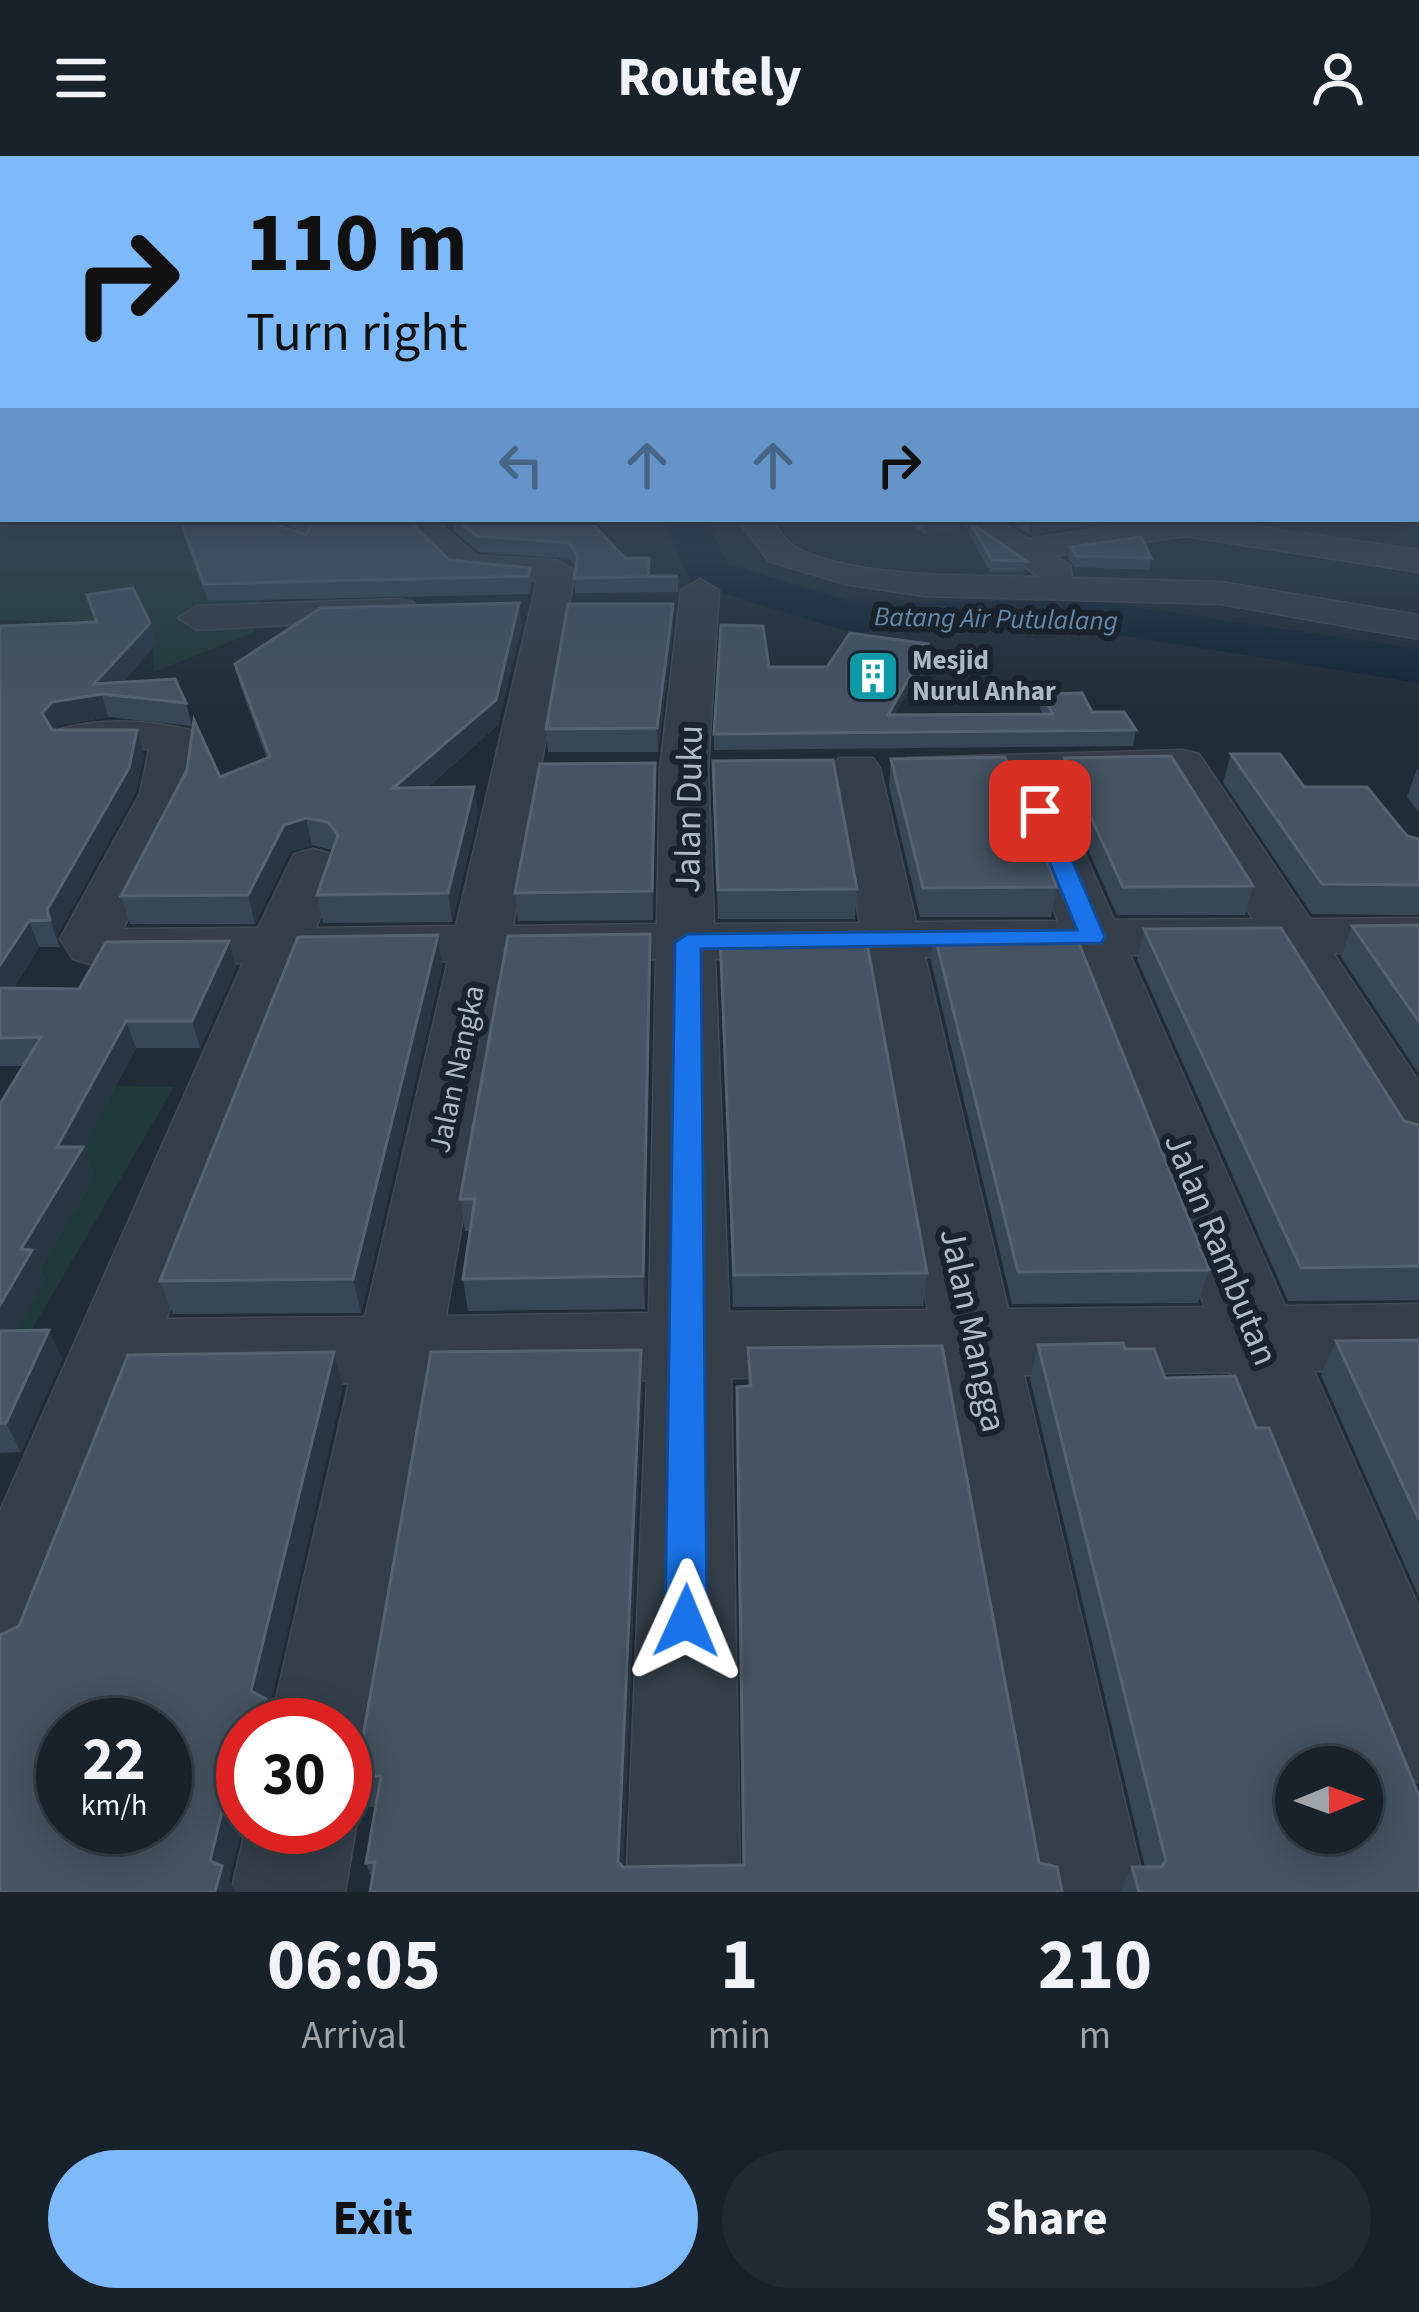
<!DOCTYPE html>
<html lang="en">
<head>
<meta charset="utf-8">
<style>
	:root { --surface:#18222a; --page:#212a32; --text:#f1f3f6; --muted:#9fa4a8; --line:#363f47; --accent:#7ebafa }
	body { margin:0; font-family:"Source Sans 3",sans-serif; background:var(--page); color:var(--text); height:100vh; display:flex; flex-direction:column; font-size:45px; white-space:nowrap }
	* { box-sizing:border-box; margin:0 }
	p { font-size:39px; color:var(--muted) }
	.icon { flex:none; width:66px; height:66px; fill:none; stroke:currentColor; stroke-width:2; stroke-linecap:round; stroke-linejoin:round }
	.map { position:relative; height:1736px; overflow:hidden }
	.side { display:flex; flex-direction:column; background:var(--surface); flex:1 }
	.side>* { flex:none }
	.hud { position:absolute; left:0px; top:0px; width:1419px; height:366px; box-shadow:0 6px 30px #0003,0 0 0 3px var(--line); background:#7ebafa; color:#111; overflow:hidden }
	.needle { width:78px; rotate:89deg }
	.tools { position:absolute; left:1275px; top:1590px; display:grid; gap:24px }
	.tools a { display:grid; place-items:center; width:108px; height:108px; border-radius:50%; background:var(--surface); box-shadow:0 6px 30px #0003,0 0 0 3px var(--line); font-size:60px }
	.speed { position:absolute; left:36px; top:1542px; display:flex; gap:24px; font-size:60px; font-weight:700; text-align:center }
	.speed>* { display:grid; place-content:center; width:156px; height:156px; border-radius:50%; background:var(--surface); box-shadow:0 6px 30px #0003,0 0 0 3px var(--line); line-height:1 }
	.speed small { font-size:30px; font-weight:400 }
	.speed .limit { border:18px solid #d22; background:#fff; color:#111 }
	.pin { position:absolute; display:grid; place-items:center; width:102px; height:102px; color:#fff; margin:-51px; border-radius:24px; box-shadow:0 6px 18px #0006 }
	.me { position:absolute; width:132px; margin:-66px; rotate:1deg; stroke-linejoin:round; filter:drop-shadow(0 0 9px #0008) }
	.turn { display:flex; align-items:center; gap:42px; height:252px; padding:0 48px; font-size:54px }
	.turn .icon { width:156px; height:156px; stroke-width:2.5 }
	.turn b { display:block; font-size:84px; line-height:102px }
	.lanes { display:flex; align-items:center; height:114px; padding:0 48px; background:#0003; justify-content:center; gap:60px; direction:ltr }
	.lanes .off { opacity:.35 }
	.eta { display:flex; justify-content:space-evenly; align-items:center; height:204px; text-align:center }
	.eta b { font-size:72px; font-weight:700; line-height:84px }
	.cta { display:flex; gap:24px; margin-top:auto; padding:24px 48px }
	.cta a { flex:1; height:138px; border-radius:72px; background:var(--accent); color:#111; font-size:48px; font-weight:700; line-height:138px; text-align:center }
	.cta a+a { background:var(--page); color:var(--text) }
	header { display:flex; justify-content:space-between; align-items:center; height:156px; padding:0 48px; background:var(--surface); font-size:54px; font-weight:700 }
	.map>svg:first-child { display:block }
	.green { fill:#22393a }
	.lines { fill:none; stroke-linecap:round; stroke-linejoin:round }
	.river { fill:#142536; fill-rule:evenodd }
	.minor-casing { stroke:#404a55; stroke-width:3 }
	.minor { fill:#343e49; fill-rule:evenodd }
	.wall { fill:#384755 }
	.shaded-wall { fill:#293745 }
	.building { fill:#455362; stroke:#556371; stroke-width:3; fill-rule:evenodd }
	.route { fill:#1a73e8; stroke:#114b97; stroke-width:3 }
	.labels { text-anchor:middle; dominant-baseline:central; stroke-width:12; stroke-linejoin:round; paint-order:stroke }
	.far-water-label { font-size:27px; font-style:italic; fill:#6687a6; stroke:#19232d }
	.far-poi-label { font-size:27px; font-weight:bold; fill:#aeb9c6; stroke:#19232d; text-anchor:start }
	.street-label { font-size:30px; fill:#aeb9c6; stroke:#19232d }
	.near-street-label { font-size:36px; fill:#aeb9c6; stroke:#19232d }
</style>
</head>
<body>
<header><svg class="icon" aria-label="menu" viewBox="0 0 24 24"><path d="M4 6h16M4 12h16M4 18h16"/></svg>Routely<svg class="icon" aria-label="person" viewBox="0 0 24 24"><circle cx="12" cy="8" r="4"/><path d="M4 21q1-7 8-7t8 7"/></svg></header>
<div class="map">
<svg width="1419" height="1736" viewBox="0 0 1419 1736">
	<rect width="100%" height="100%" fill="#202d38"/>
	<g class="green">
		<path d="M0 306 3 363H279L253 477 153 516 154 488 79 464H0Z"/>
		<path d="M29 929 174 931 0 1228V944Z"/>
	</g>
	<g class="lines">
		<path class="river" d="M662 363H706L728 408 852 446 1095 445 1419 493V527L1095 475 849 476 692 428Z"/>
		<g class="minor-casing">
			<g id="minor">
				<path d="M398 363H434L477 400 557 404 575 415 513 770 657 768 660 613 681 434 700 423 719 434 708 613 714 768 860 767 832 612 839 602H873L880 612 916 766 1058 765 1004 625 906 622 899 612 906 602 1182 594 1199 598 1310 763 1419 762V796L1333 797 1419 926V1003L1394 996 1274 798 1130 799 1285 1150 1419 1148V1214L1314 1215 1419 1452V1626L1382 1610 1230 1216 1024 1219 1146 1736H1032L940 1220 731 1222 740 1736H626L647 1224 434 1226 374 1569 359 1606 345 1612V1569H270L349 1227 140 1230 35 1502 0 1516V1355L243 807 94 809 73 803 60 783 140 638 149 593H60L53 583 60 573C103 562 147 564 190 574L197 584 190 638 123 773 258 772 294 698 313 693 332 698 340 709 316 772 456 770 537 425 454 418ZM1167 622 1253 763 1114 764 1052 624ZM1071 800 1205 1151 1008 1153 925 801ZM866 801 928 1154 729 1156 715 803ZM656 803 649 1157 446 1160 507 805ZM448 805 365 1161 166 1163 302 807Z"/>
				<path d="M737 363H770C778 372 786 386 795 391 852 423 974 419 1039 421L957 363H996L1028 383 1165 363H1205L1419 394V416L1185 380 1055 400 1070 409 1072 422 1221 426 1419 459V483L1221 448 924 440 845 428 769 405Z"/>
				<path d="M399 443 413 446 418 454 413 462 197 474 178 462 197 450Z"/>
				<path d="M345 1643 356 1671 345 1736H231L246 1671H345Z"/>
			</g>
		</g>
		<use href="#minor" class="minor"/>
	</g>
	<g class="wall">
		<path d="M177 363H259L303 379 280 363H407L449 404 530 412 531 429 529 438 208 445Z"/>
		<path d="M453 363H516L519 366 625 402 649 420H678V436L575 437 574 422 576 411 570 403 479 396 454 375Z"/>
		<path d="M901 363H964L963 373 925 378Z"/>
		<path d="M1004 363H1105L1104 367 1029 378Z"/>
		<path d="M970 366 1026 405 1024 416H990L968 376Z"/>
		<path d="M1070 391 1151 402 1149 414 1075 411 1068 403Z"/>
		<path d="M87 439 150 467 156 488 123 526 186 547 192 570 108 561 59 569 55 574 144 598 136 636 56 781 60 791H39L13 833H79L236 812 200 892H136L83 992 94 1020 40 1113 45 1123 16 1175 62 1203 21 1296 0 1297V948L24 910H0V470L95 466Z"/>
		<path d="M519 447 521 470 498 569 428 631 478 657 452 766 323 767 317 739 333 694 312 689 290 696 255 768H130L121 740 220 621 267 603 241 532 235 508Z"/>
		<path d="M673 470 658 596H548L546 573Z"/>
		<path d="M928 488 926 503 895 559 1042 558 1040 553 1042 538 1136 574 1133 590 714 594V578L769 511H827Z"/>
		<path d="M1231 598 1407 680 1419 683V759L1312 758 1223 626Z"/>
		<path d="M1064 602 1253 730 1245 759H1117L1059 628Z"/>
		<path d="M891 603 1057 731 1051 761H920L889 630Z"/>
		<path d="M713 605 857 733 855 763H718Z"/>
		<path d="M655 607 653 764 518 765 515 737Z"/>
		<path d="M1417 613H1419V657L1407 641Z"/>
		<path d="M1419 769V918L1341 801 1352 770Z"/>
		<path d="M1144 773 1404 965 1419 969V1144L1288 1145 1137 803Z"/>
		<path d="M934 776 1209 1114 1198 1147 1012 1148 931 805Z"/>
		<path d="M650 778 645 1153 468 1155 463 1123 470 1075H465L460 1043Z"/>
		<path d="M720 778 927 1117 923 1150 733 1151Z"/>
		<path d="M438 779 442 810 361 1157 173 1158 160 1125Z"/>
		<path d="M1419 1184V1441L1321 1219 1336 1185Z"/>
		<path d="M1038 1189 1125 1193 1165 1222 1256 1272 1419 1736H1120L1132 1711H1145L1030 1223Z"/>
		<path d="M748 1192 1039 1707 372 1723 366 1707 375 1651H367L356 1620 642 1229 623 1710 743 1709 736 1265 737 1231 748 1230Z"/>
	</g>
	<g class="shaded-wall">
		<path d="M0 354H3V363H52L0 371Z"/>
		<path d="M945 363H964L963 373 925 378 926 366Z"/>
		<path d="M1049 363H1105L1104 367 1029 378 1031 366Z"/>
		<path d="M519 447 521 470 498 569 397 658 393 632Z"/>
		<path d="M673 448V470L658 596 657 572Z"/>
		<path d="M150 467 156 488 111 539 102 538 108 561 59 569 49 580 42 557 52 546 94 528Z"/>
		<path d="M928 488 926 503 887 575 888 559Z"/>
		<path d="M137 574 144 598 136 636 56 781 47 754Z"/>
		<path d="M655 607V634L653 764 652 735Z"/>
		<path d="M474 631 478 657 452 766 448 737Z"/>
		<path d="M306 662 312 689 290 696 255 768 248 739 284 669Z"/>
		<path d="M29 765 39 791 0 853V809Z"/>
		<path d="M650 778 651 808 645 1153 643 1120Z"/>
		<path d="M438 779 442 810 361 1157 353 1123Z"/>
		<path d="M229 785 236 812 200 892 192 865Z"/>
		<path d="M126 865 136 892 83 992 94 1020 40 1113 45 1123 0 1204V1149L57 991Z"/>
		<path d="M49 1174 62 1203 21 1296 6 1267Z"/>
		<path d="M641 1194 642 1229 622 1736 618 1706Z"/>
		<path d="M334 1196 343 1232 270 1551 277 1569H259L251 1535Z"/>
		<path d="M243 1630V1670L229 1724 236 1736H215L210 1705 226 1639Z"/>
	</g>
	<g class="building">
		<rect x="0" y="306" width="3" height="48"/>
		<path d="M1416 306H1419V340L1416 339Z"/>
		<path d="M180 363H259L306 379 311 369 301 363H407L449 404 530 412 528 420 204 428Z"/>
		<path d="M456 363H516L519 366 530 367 566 363H588L625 402H649L648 420H678L574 422 578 400 569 387 477 380Z"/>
		<path d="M970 366 1026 405 992 404Z"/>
		<path d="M1141 381 1151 402 1077 400 1070 391Z"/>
		<path d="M133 432 150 467 94 528 175 523 186 547 102 538 52 546 42 557 52 574H137L129 612 47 754 50 764 29 765 0 809V470L97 466 87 439Z"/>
		<path d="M519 447 496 544 393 632 474 631 448 737 317 739 338 679 328 666 306 662 284 669 248 739 121 740 187 614 194 564 220 621 270 601 235 508 321 452Z"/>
		<path d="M568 448H673L657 572 546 573Z"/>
		<path d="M721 469 763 470 769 511H827L850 477 928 488 888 559 1053 558 1042 538 1082 537 1092 556H1124L1136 574 714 578Z"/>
		<path d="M1231 598H1280L1304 631H1367L1407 680 1419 683V729L1322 728Z"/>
		<path d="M1171 600 1253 730 1123 731 1064 602Z"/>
		<path d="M1005 601 1057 731 923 732 891 603Z"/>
		<path d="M833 604 857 733 718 734 713 605Z"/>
		<path d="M655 607 652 735 515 737 540 608Z"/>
		<path d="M1419 769V866L1352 770Z"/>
		<path d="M1281 772 1404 965 1419 969V1110L1301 1112 1144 773Z"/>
		<path d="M1074 775 1209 1114 1018 1116 934 776Z"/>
		<path d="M865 776 927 1117 734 1119 720 778Z"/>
		<path d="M650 778 643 1120 463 1123 475 1043H460L508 780Z"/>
		<path d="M438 779 353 1123 160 1125 298 781Z"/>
		<path d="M229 785 192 865H126L57 991H83L21 1093 32 1094 0 1149V948L41 881 0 882V832L79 833 106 786Z"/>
		<path d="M49 1174 6 1267H0V1175Z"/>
		<path d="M1419 1184V1364L1336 1185Z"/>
		<path d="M1123 1187 1125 1193H1154L1165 1222 1235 1220 1256 1272H1269L1419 1640V1736H1139L1132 1711H1161L1166 1705 1038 1189ZM1296 1611H1362V1677H1296Z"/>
		<path d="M942 1190 1039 1707 1057 1711 1062 1736H370L375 1706 366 1707 381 1620H356L431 1196 641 1194 618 1706 623 1711 744 1709 737 1231 751 1230 748 1192Z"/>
		<path d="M334 1196 251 1535 266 1543 259 1569H243V1630L242 1635 226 1639 210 1705 222 1710 215 1736H0V1479L19 1470 128 1199ZM63 1569H165V1671H63Z"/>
	</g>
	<linearGradient id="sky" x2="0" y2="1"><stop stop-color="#12191f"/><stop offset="0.56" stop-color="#3c4c5e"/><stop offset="1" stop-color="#3c4c5e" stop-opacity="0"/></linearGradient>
	<rect width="1419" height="549" fill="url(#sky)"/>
	<path class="route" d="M1032 650 1051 655 1105 781 1101 787 701 793 707 1465 701 1479 686 1485 671 1479 665 1465 675 786 688 778 1077 774 1029 655Z"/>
	<defs>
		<g id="building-square" transform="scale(2.7)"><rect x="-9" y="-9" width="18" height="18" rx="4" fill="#0f9aa8" stroke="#19232d"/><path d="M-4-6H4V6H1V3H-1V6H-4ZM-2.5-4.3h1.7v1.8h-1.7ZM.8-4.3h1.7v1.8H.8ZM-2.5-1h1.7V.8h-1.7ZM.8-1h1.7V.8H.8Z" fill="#fff"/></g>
	</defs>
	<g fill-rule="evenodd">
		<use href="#building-square" x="873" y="520"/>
	</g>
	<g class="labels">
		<g class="far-water-label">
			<text transform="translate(996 463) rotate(1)">Batang Air Putulalang</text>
		</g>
		<g class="far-poi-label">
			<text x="912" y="504">Mesjid<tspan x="912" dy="31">Nurul Anhar</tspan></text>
		</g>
		<g class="street-label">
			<text transform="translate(457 913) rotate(-78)">Jalan Nangka</text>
		</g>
		<g class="near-street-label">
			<text transform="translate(689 653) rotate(-89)">Jalan Duku</text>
			<text transform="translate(1221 1093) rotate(68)">Jalan Rambutan</text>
			<text transform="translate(973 1174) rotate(78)">Jalan Mangga</text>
		</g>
	</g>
</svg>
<div class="tools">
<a><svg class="needle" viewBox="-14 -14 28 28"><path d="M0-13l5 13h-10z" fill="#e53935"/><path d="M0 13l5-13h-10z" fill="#9fa4a8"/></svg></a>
</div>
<div class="speed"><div>22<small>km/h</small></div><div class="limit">30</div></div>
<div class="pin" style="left:1040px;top:655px;background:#d93025"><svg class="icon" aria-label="arrive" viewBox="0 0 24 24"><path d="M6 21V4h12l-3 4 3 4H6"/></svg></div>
<svg class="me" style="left:686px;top:1465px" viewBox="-20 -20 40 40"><path d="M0-17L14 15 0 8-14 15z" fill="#1a73e8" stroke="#fff" stroke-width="4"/></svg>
<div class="hud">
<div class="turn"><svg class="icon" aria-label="right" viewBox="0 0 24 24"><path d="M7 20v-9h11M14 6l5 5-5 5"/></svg><div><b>110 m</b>Turn right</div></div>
<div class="lanes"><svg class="icon off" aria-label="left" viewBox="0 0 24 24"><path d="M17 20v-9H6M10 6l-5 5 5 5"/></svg><svg class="icon off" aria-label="ahead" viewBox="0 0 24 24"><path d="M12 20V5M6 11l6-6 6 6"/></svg><svg class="icon off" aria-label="ahead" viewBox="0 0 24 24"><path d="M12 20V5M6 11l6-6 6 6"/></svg><svg class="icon" aria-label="right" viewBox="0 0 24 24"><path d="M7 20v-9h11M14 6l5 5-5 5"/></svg></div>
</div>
</div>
<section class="side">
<div class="eta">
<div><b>06:05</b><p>Arrival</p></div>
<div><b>1</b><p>min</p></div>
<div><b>210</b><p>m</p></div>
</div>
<div class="cta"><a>Exit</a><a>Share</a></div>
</section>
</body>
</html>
